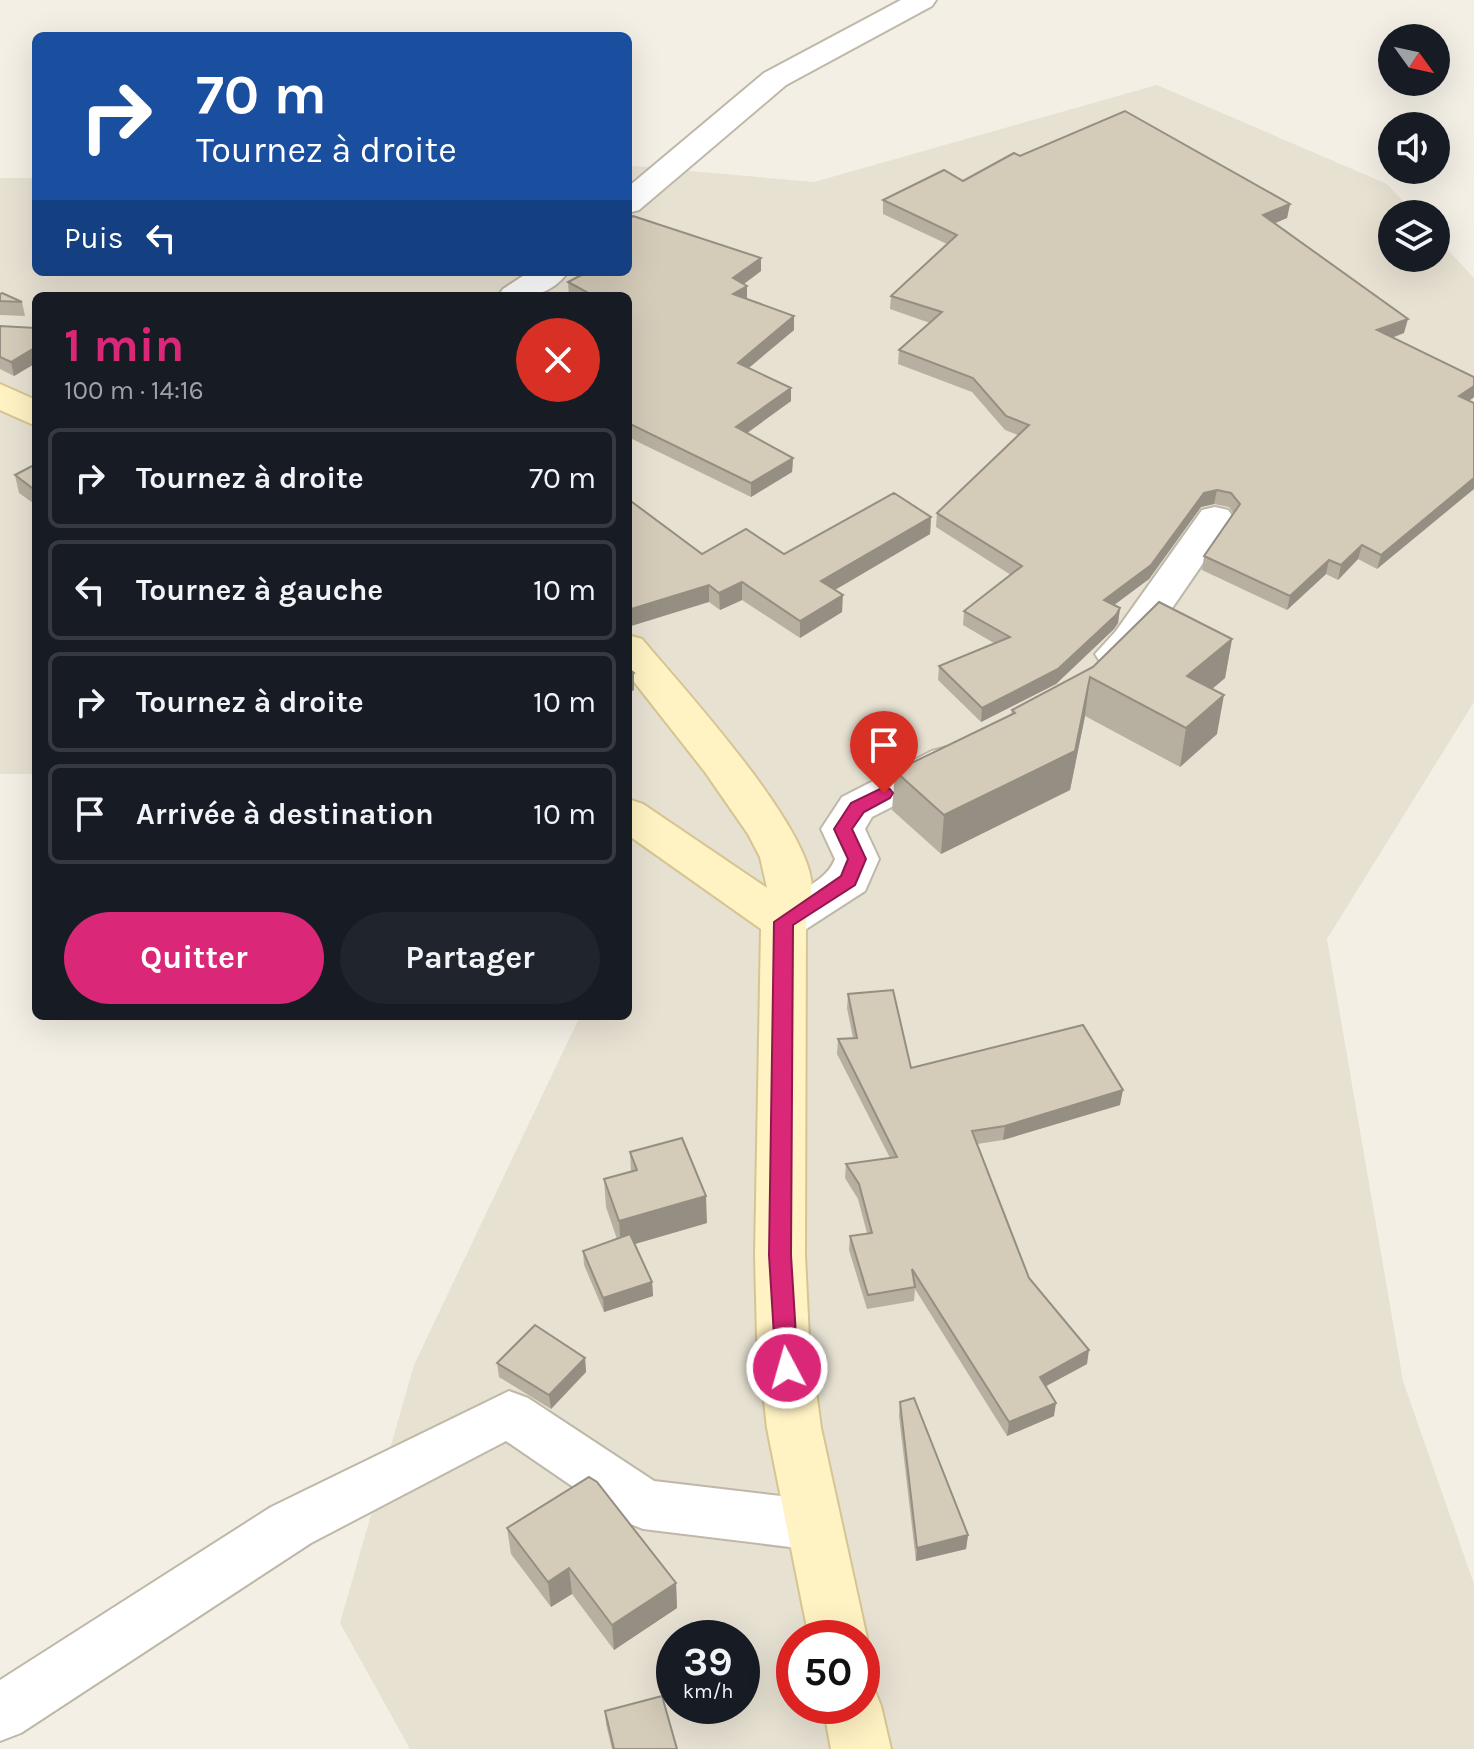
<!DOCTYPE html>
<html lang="fr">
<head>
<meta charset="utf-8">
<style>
	:root { --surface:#171b24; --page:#20242c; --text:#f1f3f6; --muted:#9ea1a6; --line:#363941; --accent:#db2777 }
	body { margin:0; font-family:Karla,sans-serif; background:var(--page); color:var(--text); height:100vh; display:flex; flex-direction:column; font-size:30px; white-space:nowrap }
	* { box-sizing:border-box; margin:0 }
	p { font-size:26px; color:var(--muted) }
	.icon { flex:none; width:44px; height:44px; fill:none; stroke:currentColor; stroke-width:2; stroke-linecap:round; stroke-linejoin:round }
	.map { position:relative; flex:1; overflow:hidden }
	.sheet { position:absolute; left:32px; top:292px; width:600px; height:728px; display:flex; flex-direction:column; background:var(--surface); border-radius:12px; box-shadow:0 8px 32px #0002 }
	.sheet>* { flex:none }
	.top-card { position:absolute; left:32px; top:32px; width:600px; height:244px; border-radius:12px; box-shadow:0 8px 32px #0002; background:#1a4fa0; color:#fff; overflow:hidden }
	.needle { width:52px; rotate:123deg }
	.fabs { position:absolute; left:1378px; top:24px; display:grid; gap:16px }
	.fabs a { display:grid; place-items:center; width:72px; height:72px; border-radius:50%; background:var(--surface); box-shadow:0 8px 32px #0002; font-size:40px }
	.speed { position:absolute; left:656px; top:1620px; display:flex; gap:16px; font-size:40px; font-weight:700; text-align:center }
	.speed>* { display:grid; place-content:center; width:104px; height:104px; border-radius:50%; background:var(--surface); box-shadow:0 8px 32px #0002; line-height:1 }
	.speed small { font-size:20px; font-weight:400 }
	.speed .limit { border:12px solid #d22; background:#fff; color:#111 }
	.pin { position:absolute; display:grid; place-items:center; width:68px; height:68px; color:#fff; margin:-82px -34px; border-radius:50% 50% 50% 0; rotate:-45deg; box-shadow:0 0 8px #0007 }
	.pin .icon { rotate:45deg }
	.me { position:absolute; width:88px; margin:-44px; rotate:354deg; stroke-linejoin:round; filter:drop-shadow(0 0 6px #0008) }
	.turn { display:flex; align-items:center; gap:28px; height:168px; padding:0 32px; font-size:36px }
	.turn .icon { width:104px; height:104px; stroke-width:2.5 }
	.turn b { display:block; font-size:56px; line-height:68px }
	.then { display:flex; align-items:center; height:76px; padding:0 32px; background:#0003; gap:16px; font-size:30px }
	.round { display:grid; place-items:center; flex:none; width:84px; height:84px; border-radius:42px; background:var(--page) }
	.head { display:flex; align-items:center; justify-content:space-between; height:136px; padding:0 32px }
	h1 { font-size:48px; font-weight:700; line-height:60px; color:var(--accent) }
	.primary-button { display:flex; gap:16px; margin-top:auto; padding:16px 32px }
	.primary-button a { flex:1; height:92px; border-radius:48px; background:var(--accent); color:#fff; font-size:32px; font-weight:700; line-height:92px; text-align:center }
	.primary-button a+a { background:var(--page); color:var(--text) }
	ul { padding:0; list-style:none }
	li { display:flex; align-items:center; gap:24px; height:100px; margin:0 16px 12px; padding:0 16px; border:4px solid var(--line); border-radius:12px }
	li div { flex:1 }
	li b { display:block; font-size:30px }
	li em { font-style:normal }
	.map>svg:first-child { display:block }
	.residential { fill:#e7e1d2; fill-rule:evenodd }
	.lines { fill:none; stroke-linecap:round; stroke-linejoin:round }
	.minor-casing { stroke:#bfb7a7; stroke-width:4 }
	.secondary-casing { stroke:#d6c592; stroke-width:4 }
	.minor { fill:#fff; fill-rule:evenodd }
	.secondary { fill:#fff2c3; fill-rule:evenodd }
	.wall { fill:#b7af9f }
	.shaded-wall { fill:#958e82 }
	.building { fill:#d5cbb9; stroke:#958e82; stroke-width:2 }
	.route { fill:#db2777; stroke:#8e194d; stroke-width:2 }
</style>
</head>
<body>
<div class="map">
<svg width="1474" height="1749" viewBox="0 0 1474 1749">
	<rect width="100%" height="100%" fill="#f3efe5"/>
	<path class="residential" d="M1157 85 1387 184 1415 214H1392V258H1436V237L1474 278V702L1327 939 1403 1381 1474 1584V1749H410L340 1623 414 1365 580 1016H628V296H36V774H0V178H36V272H628V169L634 166 814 182ZM674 1638H742V1706H674ZM794 1638H862V1706H794Z"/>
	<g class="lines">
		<g class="minor-casing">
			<g id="minor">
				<path d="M901 0H936L932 6 786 85 639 210 628 213V187L764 73Z"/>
				<path d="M529 272H568C549 298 527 296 498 296L503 289Z"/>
				<path d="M1215 507 1228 510 1234 518 1144 649C1129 663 1121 669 1101 663L1095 654 1116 631 1202 510Z"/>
				<path d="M947 747 962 751 968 761 962 771 872 817 865 829 879 859 865 891 800 933 784 938 768 933 762 922C778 893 823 890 835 859L821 829 842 797 932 751Z"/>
				<path d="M509 1391 528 1398 654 1481 814 1500 834 1507 842 1525 834 1543 814 1550 643 1529 623 1521 506 1441 311 1543 21 1733 0 1741V1680L271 1507Z"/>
			</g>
		</g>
		<g class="secondary-casing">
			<g id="secondary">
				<path d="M0 384 36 400V426L0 410Z"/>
				<path d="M628 635 642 639C685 690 801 817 811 879 813 893 808 908 806 922L805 1255 809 1338 821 1428 867 1638 862 1649V1638H809L767 1428 757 1338 755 1255 761 929 628 835V799L643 804 767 888 760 857 748 834 705 772 628 674Z"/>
				<path d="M862 1682 873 1686 881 1706 891 1749H831L823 1706H862Z"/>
			</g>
		</g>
		<use href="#minor" class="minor"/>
		<use href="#secondary" class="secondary"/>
	</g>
	<g class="wall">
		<path d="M1020 156 1290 204 1287 218 1274 223 1404 333 1392 338 1474 397 1469 401 1377 569 1358 559 1338 580 1326 574 1287 610 1202 570 1204 556 1233 513 1229 507 1214 504 1201 507 1149 579 1114 605 1120 608 1118 623 1114 629 1056 684 981 722 938 680 939 666 994 643 963 625 964 611 1011 575 936 527 937 513 1018 435 1005 430 972 392 898 364 899 350 930 323 890 309 891 296 947 244 883 214V200L963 181Z"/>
		<path d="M761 258V271L744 284 747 299 794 330 748 368 791 401 747 433 793 458 792 472 751 497 628 437V296H569L568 282Z"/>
		<path d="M0 294 22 302 25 316 0 315Z"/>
		<path d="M0 326 36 363 14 376 0 369Z"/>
		<path d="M36 464V505L19 493 15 475Z"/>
		<path d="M931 517 930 534 835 590 842 612 800 638 742 600 720 610 709 602 702 554H784Z"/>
		<path d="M1232 639 1225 678 1212 689 1217 734 1180 767 1085 716 1070 790 941 854 892 810 895 771 1011 714 1012 710 1093 667Z"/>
		<path d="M848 994 911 1068 1120 1105 1003 1140 977 1144 1029 1278 1087 1364 1046 1386 1054 1416 1007 1436 915 1289 914 1301 867 1309 849 1250 850 1236 867 1233 858 1199 845 1178 846 1164 890 1158 837 1054 838 1039 853 1038 847 1008Z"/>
		<path d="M630 1152 707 1223 635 1244 652 1282 653 1296 604 1312 584 1265 583 1251 617 1239 606 1207 604 1179 631 1172Z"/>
		<path d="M585 1358 586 1372 551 1409 499 1377 497 1363Z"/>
		<path d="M900 1402 968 1535 966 1549 916 1561 899 1416Z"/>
		<path d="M507 1528 676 1583 677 1608 614 1650 572 1594 551 1607 511 1554Z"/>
		<path d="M605 1711 677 1749H612L606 1724Z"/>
	</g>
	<g class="shaded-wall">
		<path d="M1290 204 1287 218 1261 229 1263 215Z"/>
		<path d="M761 258V271L733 292V278Z"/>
		<path d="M747 286V299L733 294Z"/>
		<path d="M794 316V330L738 377V363Z"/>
		<path d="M1408 319 1404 333 1374 344 1377 330Z"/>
		<path d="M36 347V363L14 376 11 362Z"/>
		<path d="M1474 386V397L1456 410 1459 396Z"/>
		<path d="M791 388V401L736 441V427Z"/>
		<path d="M793 458 792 472 751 497V483Z"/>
		<path d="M1474 478V489L1377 569 1381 555Z"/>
		<path d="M1217 490 1214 504 1201 507 1149 579 1102 614 1104 600 1204 493Z"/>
		<path d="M931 517 930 534 821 598V581Z"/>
		<path d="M1362 545 1358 559 1338 580 1341 565Z"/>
		<path d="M1329 560 1326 574 1287 610 1290 596Z"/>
		<path d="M742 582V600L720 610 719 593Z"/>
		<path d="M709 585V602L628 627V610Z"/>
		<path d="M843 595 842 612 800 638V621Z"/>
		<path d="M1120 608 1118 623 1114 629 1056 684 981 722 982 708Z"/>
		<path d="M1232 639 1225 678 1181 715 1187 676Z"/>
		<path d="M634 673V690L628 694V676Z"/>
		<path d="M1090 677 1085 716 1070 790 941 854 944 815Z"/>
		<path d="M1224 695 1217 734 1180 767 1186 728Z"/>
		<path d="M1123 1090 1120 1105 1003 1140 1005 1126Z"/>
		<path d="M706 1196 707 1223 621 1248 619 1221Z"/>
		<path d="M652 1282 653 1296 604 1312 603 1298Z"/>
		<path d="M1089 1350 1087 1364 1037 1391 1040 1377Z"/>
		<path d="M585 1358 586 1372 551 1409 549 1395Z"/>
		<path d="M1056 1403 1054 1416 1007 1436 1009 1422Z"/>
		<path d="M968 1535 966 1549 916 1561 917 1548Z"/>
		<path d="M569 1568 572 1594 551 1607 548 1582Z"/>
		<path d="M676 1583 677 1608 614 1650 612 1625Z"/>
	</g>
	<g class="building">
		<path d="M1125 111 1290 204 1263 215 1408 319 1377 330 1474 377V386L1459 396 1474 403V478L1381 555 1362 545 1341 565 1329 560 1290 596 1204 556 1240 504 1231 493 1217 490 1204 493 1151 565 1104 600 1120 608 1116 615 1058 669 982 708 939 666 1010 637 964 611 1022 566 937 513 1029 425 1006 416 973 378 899 350 942 312 891 296 957 235 883 200 944 170 963 181 1014 153 1020 156Z"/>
		<path d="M633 216 761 258 733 278 747 286 733 294 794 316 738 363 791 388 736 427 793 458 751 483 628 423V296H590L592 295 568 282 587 272H628V220Z"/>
		<path d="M2 293 22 302 0 301V294Z"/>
		<path d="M36 309V347L11 362 0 357V326L35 328Z"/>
		<path d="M36 464V491L15 475Z"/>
		<path d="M894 493 931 517 821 581 843 595 800 621 742 582 719 593 709 585 628 610V499L702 554 746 529 784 554Z"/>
		<path d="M1159 602 1232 639 1187 676 1224 695 1186 728 1090 677 1075 751 944 815 895 771 1015 713 1012 710 1093 667Z"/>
		<path d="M628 668 634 673 628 676Z"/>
		<path d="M893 990 911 1068 1083 1025 1123 1090 1005 1126 972 1131 1029 1278 1089 1350 1040 1377 1056 1403 1009 1422 912 1269 915 1287 868 1295 850 1236 872 1233 859 1184 846 1164 897 1157 838 1039 857 1038 848 994Z"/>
		<path d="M682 1138 706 1196 619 1221 604 1179 637 1170 630 1152Z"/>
		<path d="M630 1234 652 1282 603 1298 583 1251Z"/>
		<path d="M535 1325 585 1358 549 1395 497 1363Z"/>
		<path d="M914 1398 968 1535 917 1548 900 1402Z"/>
		<path d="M589 1477 597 1482 676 1583 612 1625 569 1568 548 1582 507 1528Z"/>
		<path d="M662 1696 677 1749H614L605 1711Z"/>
	</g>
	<path class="route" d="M884 787 890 789 893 793 890 798 864 812 852 829 866 859 855 885 793 925 791 1255 798 1368 795 1375 787 1377 779 1375 776 1368 769 1255 774 922 841 876 848 859 834 829 851 803Z"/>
</svg>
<div class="fabs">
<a><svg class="needle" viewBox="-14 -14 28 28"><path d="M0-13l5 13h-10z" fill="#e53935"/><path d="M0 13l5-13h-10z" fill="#9ea1a6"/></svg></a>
<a><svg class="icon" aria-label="sound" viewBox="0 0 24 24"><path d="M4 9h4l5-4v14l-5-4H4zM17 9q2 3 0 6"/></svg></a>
<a><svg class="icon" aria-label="layers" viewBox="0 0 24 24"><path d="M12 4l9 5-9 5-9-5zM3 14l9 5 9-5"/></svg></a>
</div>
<div class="speed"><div>39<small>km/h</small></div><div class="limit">50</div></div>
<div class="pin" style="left:884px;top:793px;background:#d93025"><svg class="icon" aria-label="arrive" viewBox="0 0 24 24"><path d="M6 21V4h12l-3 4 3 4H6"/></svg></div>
<svg class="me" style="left:787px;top:1368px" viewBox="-20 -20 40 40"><circle r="17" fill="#db2777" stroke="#fff" stroke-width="3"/><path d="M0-11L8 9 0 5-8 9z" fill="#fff"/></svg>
<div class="top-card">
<div class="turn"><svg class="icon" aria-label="right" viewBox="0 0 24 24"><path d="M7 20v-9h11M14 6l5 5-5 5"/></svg><div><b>70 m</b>Tournez à droite</div></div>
<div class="then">Puis<svg class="icon" aria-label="left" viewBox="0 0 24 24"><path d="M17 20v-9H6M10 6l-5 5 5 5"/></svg></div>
</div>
<section class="sheet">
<div class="head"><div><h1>1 min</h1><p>100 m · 14:16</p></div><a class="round" style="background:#d93025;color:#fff"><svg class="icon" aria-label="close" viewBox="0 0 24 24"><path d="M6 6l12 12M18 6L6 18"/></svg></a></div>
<ul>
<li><svg class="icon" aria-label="right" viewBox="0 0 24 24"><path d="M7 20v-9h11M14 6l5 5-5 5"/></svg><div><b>Tournez à droite</b></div><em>70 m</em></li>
<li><svg class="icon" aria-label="left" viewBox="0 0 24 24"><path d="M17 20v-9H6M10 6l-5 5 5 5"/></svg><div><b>Tournez à gauche</b></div><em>10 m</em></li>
<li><svg class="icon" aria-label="right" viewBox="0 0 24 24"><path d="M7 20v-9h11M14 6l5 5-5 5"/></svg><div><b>Tournez à droite</b></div><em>10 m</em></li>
<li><svg class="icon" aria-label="arrive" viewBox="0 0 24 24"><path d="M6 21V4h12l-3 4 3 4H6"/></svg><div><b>Arrivée à destination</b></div><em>10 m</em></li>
</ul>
<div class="primary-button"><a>Quitter</a><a>Partager</a></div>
</section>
</div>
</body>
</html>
